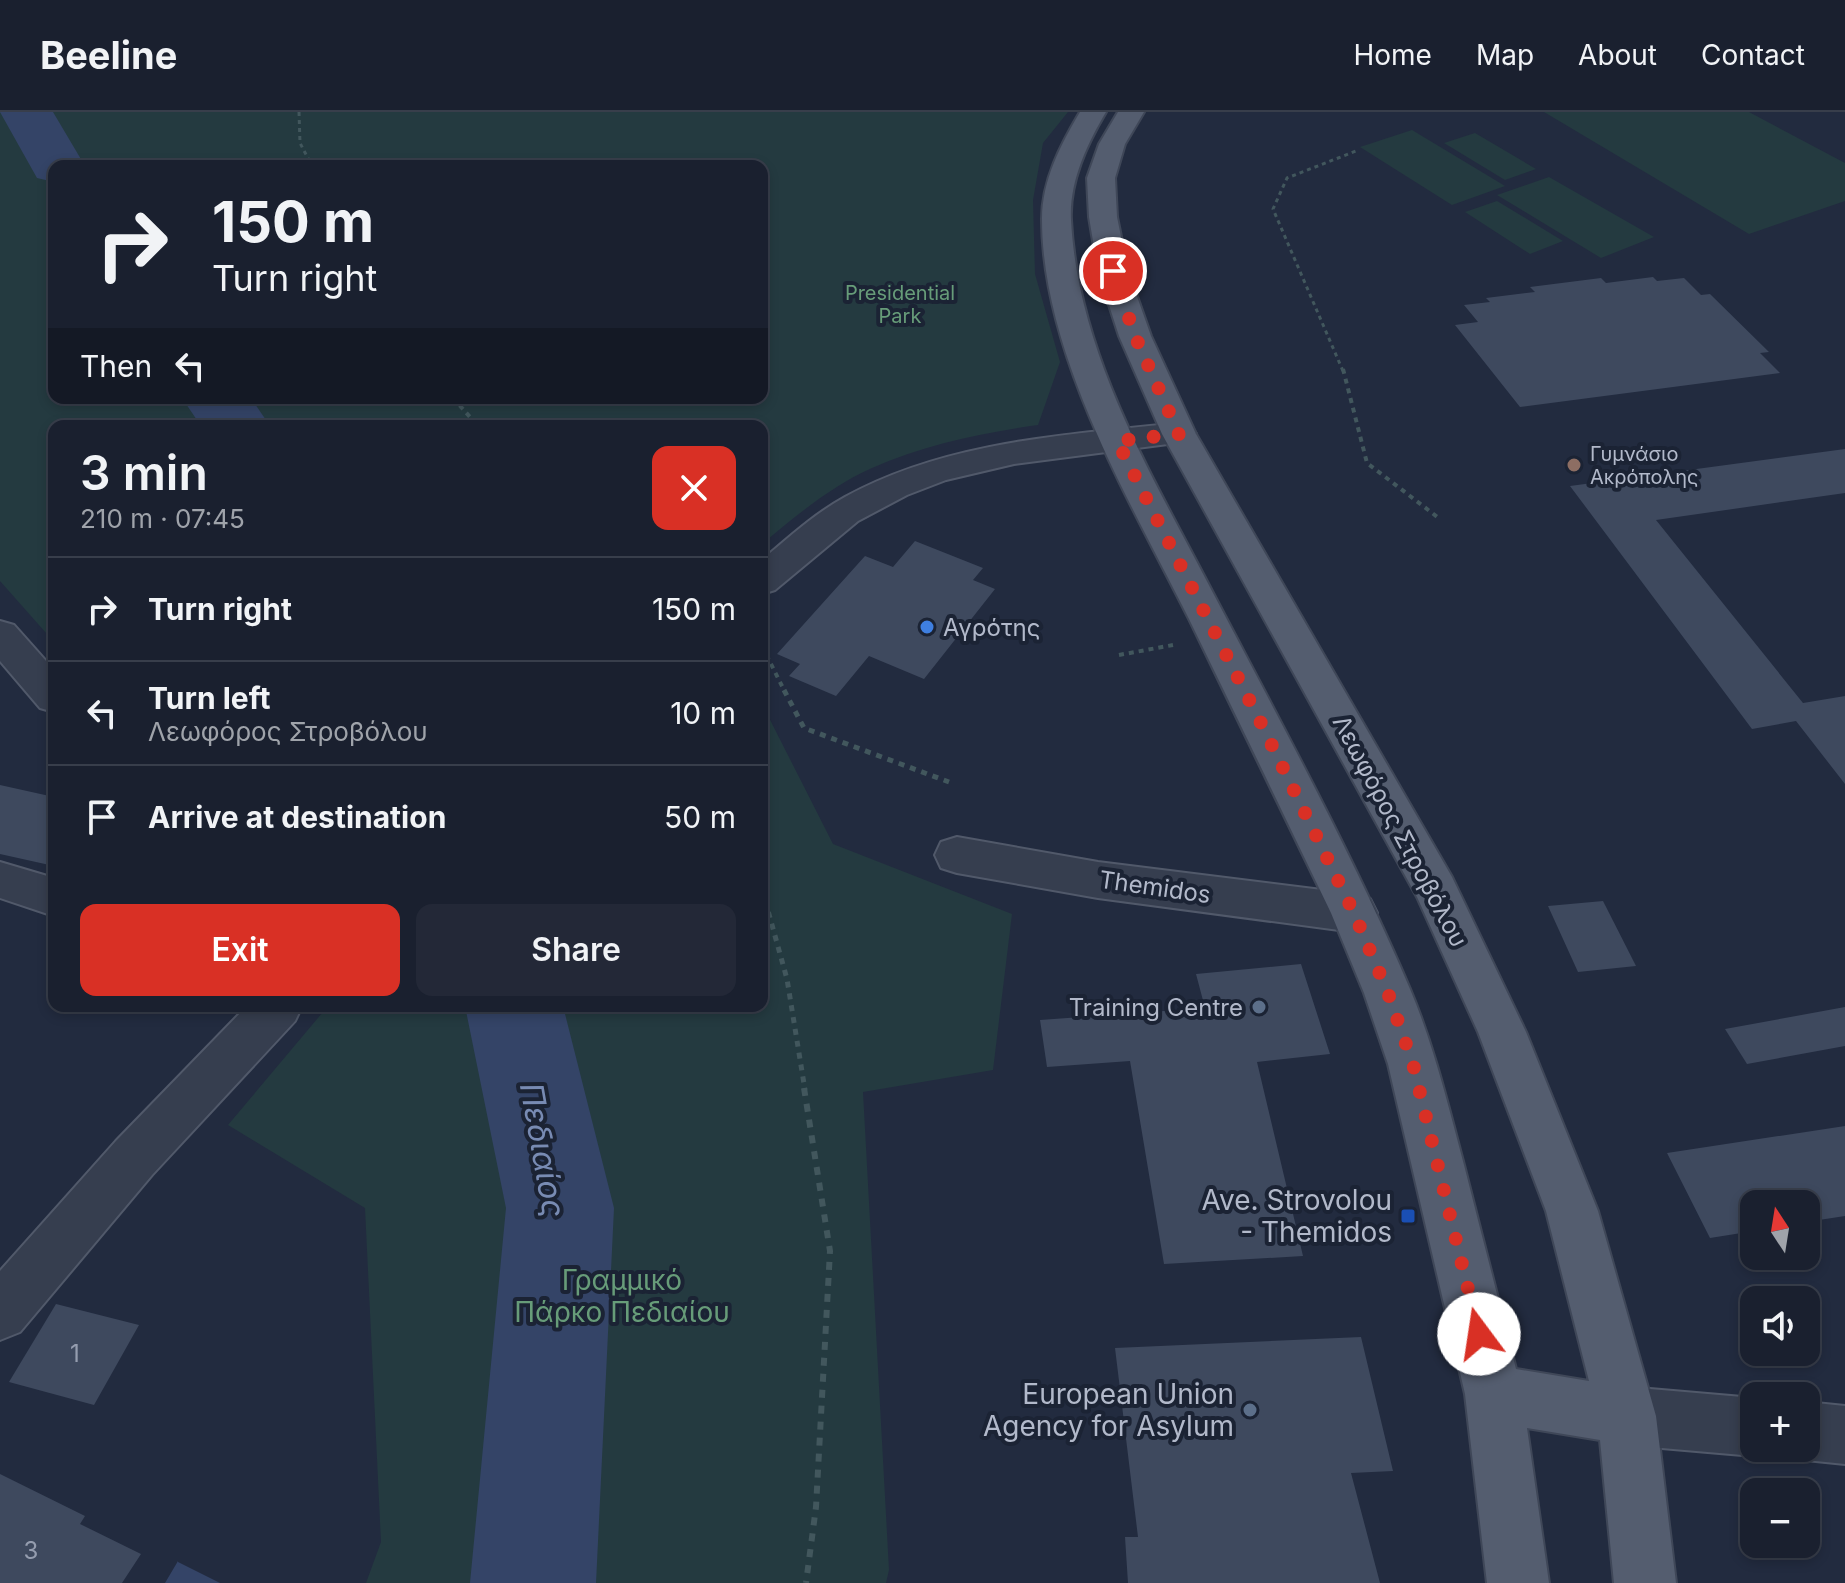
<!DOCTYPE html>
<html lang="en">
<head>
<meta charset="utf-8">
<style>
	:root { --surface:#1a202f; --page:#232837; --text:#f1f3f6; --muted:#9fa3aa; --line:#383e4b; --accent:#d93025 }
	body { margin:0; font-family:Inter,sans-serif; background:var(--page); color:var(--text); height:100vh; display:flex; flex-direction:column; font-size:30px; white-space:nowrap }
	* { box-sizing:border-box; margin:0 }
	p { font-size:26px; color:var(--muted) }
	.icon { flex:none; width:44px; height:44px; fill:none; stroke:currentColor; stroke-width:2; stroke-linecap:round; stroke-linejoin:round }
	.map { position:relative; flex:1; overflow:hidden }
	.sheet { position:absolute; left:48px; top:308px; width:720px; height:592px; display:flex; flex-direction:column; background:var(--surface); border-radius:16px; box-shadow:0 4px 12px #0003,0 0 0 2px var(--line) }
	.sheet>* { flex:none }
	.guide { position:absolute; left:48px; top:48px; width:720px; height:244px; border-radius:16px; box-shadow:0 4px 12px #0003,0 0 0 2px var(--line); background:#1a202f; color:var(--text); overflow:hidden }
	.needle { width:52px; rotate:348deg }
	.tools { position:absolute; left:1740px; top:1078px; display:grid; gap:16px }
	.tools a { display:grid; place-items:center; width:80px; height:80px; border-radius:16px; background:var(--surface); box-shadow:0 4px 12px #0003,0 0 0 2px var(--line); font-size:40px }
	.pin { position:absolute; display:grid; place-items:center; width:68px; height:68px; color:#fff; margin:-34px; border:4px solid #fff; border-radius:50%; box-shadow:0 2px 8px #0007 }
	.me { position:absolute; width:88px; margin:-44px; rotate:346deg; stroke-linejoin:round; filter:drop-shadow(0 0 6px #0008) }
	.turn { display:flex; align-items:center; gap:28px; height:168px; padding:0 32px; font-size:36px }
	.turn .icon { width:104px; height:104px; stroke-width:2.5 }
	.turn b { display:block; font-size:56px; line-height:68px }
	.then { display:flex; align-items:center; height:76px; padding:0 32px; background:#0003; gap:16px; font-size:30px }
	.round { display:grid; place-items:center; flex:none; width:84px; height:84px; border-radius:16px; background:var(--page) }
	.summary { display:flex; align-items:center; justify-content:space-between; height:136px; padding:0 32px }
	h1 { font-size:48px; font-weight:600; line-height:60px }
	.primary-button { display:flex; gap:16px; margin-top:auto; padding:16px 32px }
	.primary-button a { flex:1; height:92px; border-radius:16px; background:var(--accent); color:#fff; font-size:32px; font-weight:600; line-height:92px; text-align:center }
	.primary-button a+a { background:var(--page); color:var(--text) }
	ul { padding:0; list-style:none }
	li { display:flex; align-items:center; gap:24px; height:104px; padding:0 32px; border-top:2px solid var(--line) }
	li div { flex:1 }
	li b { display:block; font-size:30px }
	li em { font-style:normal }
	header { display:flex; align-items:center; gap:48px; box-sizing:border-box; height:112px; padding:0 40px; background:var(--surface); border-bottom:2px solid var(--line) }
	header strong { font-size:38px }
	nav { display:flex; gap:44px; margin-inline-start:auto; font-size:28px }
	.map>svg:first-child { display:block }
	.green { fill:#243a40; fill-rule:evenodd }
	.water { fill:#344467 }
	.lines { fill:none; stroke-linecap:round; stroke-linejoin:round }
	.river { fill:#344467; fill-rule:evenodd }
	.building { fill:#3e495e }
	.minor-casing { stroke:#51596a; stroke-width:4 }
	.major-casing { stroke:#3f4758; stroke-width:4 }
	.path-far3 { stroke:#42575d; stroke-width:3; stroke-dasharray:4 4; stroke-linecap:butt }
	.path-far2 { stroke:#42575d; stroke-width:4; stroke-dasharray:5 5; stroke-linecap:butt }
	.path-far1 { stroke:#42575d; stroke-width:5; stroke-dasharray:6 6; stroke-linecap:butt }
	.path { stroke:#42575d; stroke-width:6; stroke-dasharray:8 8; stroke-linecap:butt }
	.minor { fill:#363e4f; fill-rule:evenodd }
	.major { fill:#545d6f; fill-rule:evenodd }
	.route { stroke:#d93025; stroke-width:14; stroke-dasharray:0 25.2 }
	.education-dot { fill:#8d6e63; stroke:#1b2334; stroke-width:3 }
	.shop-dot { fill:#3f7fe0; stroke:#1b2334; stroke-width:3 }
	.service-dot { fill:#5c6f8a; stroke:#1b2334; stroke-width:3 }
	.transit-dot { fill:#1a4fb4; stroke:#1b2334; stroke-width:3 }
	.labels { text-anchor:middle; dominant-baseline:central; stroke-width:8; stroke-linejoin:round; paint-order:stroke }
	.far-park-label { font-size:20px; fill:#679c79; stroke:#1b2334 }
	.far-poi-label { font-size:20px; fill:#b2b9ca; stroke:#1b2334; text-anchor:start }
	.poi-label { font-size:24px; fill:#b2b9ca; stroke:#1b2334; text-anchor:start }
	.street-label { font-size:24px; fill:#b2b9ca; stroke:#1b2334 }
	.near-number-label { font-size:24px; fill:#959daf }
	.near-poi-label { font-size:28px; fill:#b2b9ca; stroke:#1b2334; text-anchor:end }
	.near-park-label { font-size:28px; fill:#679c79; stroke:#1b2334 }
	.near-water-label { font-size:32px; font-style:italic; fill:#788bb3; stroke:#1b2334 }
</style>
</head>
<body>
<header>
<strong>Beeline</strong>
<nav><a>Home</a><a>Map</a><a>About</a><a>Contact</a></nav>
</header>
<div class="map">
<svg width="1845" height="1471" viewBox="0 0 1845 1471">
	<rect width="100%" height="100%" fill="#222b3f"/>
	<g class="green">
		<path d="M0 0H1068L1043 31 1033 88 1035 162 1060 250 1038 313C982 321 924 333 872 356 831 374 796 404 762 432V314H54V530L0 469ZM762 54V286H54V54Z"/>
		<path d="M1544 0H1749L1845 51V89L1749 122Z"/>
		<path d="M1412 18 1505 74 1452 93 1360 35Z"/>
		<path d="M1475 21 1536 57 1505 68 1444 31Z"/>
		<path d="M1549 65 1654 125 1601 146 1497 83Z"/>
		<path d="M1497 89 1563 129 1530 142 1465 100Z"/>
		<path d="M762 592 833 732 1012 802 993 958 863 980 889 1458 886 1471H366L381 1430 365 1096 228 1013 328 894H762Z"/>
	</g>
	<path class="water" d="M178 1449V1450L220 1471H165Z"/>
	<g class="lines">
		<g class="river">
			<path d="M0 0H53L85 54H54V70L37 66Z"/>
			<path d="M182 286H251L270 314H201Z"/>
			<path d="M465 894H563L614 1096 596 1471H470L506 1096Z"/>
		</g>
	</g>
	<g class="building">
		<path d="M1653 165 1657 169 1684 166 1701 183 1710 182 1769 240 1760 241 1780 261 1520 295 1455 213 1478 210 1464 193 1490 190 1486 186 1535 180 1530 175 1601 166 1606 171Z"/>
		<path d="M1845 337V381L1656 408 1803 591 1845 584V672L1796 609 1752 617 1570 374Z"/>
		<path d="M915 429 983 456 973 468 995 477 924 567 869 544 836 584 789 564 800 552 777 542 865 444 893 455Z"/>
		<path d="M0 673 54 685V754L0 742Z"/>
		<path d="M1603 789 1636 854 1578 860 1548 794Z"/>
		<path d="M1301 852 1330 942 1257 950 1303 1144 1164 1152 1130 949 1047 955 1040 908 1205 896 1196 862Z"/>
		<path d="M1845 895V934L1747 952 1725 917Z"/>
		<path d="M1845 1014V1104L1806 1110V1092H1754V1119L1710 1126 1667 1041Z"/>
		<path d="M56 1192 139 1213 94 1293 9 1270Z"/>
		<path d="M1361 1225 1393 1359 1351 1361 1380 1471H1128L1125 1425H1138L1115 1236Z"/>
		<path d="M0 1362 85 1404 80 1412 141 1442 122 1471H0Z"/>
	</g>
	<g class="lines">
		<g class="minor-casing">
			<g id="minor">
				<path d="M1179 311 1191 315 1196 322 1191 329 1014 352 946 368 907 383 858 409 775 478 762 482V448C788 426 814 402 845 385 947 329 1066 323 1179 311Z"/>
				<path d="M0 509 14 513 54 558V600L40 596 0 549Z"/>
				<path d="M957 725 1098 750 1354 782 1370 787 1377 801 1370 815 1354 820 1098 786 957 761 941 756 935 743 941 730Z"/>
				<path d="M0 750 54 766V804L0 786Z"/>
				<path d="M247 894H302L295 909 152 1063 20 1220 0 1228V1159L116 1029Z"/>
				<path d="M1627 1275 1754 1286V1336H1773L1754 1344 1627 1333 1607 1324 1598 1304 1607 1284Z"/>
				<path d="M1806 1290 1845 1294V1352L1806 1348 1785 1340 1784 1336H1806Z"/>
			</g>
		</g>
		<g class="major-casing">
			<path id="major" d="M1080 0H1106C1087 32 1069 70 1071 108 1078 243 1153 365 1213 481 1281 611 1352 741 1410 877 1434 934 1448 993 1464 1053 1481 1121 1499 1189 1516 1257L1589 1269 1546 1099 1478 920 1417 785 1162 322 1119 224 1098 159 1089 105 1087 66 1099 32 1118 0H1144L1125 32 1115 66 1117 105 1128 159 1151 224 1196 322 1452 765 1526 920 1598 1099 1656 1304 1676 1471H1614L1600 1328 1527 1316 1549 1471H1487L1465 1282 1388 952 1364 881 1331 801C1284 703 1237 605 1189 507 1130 389 1042 242 1042 107 1042 68 1061 32 1080 0Z"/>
		</g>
		<g class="path-far3">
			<path d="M299 0 300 31 312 54"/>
			<path d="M1343 259 1273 97 1287 66 1356 39"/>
		</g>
		<g class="path-far2">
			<path d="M1343 257 1367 351 1440 407"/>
			<path d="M453 286 478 314"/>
			<path d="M762 534 785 580"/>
			<path d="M1119 543 1173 533"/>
		</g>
		<g class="path-far1">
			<path d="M784 578 804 616 949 670"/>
			<path d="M762 777 787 867 805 978"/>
		</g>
		<path class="path" d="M804 976 830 1139 816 1395 806 1471"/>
		<use href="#minor" class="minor"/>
		<use href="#major" class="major"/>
	</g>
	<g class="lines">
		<path class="route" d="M1113 159 1135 224 1179 322 1117 329 1259 607 1354 801 1388 881 1413 952 1479 1222"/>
	</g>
	<circle class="education-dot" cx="1574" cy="353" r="8"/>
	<circle class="shop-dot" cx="927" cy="515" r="8"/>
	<g class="service-dot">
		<circle cx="1259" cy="895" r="8"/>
		<circle cx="1250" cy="1298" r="8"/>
	</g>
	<rect class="transit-dot" x="1400" y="1096" width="16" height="16" rx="4"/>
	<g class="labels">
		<g class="far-park-label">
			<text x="900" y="181">Presidential<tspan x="900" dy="23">Park</tspan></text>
		</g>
		<g class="far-poi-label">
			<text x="1590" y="342">Γυμνάσιο<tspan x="1590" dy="23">Ακρόπολης</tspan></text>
		</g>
		<g class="poi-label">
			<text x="943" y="515">Αγρότης</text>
			<text x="1243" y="895" text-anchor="end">Training Centre</text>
		</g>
		<g class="street-label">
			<text transform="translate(1400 719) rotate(62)">Λεωφόρος Στροβόλου</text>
			<text transform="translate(1155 775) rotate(8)">Themidos</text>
		</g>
		<g class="near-number-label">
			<text x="75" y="1241">1</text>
			<text x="31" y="1438">3</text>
		</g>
		<g class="near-poi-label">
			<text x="1392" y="1088">Ave. Strovolou<tspan x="1392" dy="32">- Themidos</tspan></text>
			<text x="1234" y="1282">European Union<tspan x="1234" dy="32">Agency for Asylum</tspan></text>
		</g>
		<g class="near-park-label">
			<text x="622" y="1168">Γραμμικό<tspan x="622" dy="32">Πάρκο Πεδιαίου</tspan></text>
		</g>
		<g class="near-water-label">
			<text transform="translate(543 1038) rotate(80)">Πεδιαίος</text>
		</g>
	</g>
</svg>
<div class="tools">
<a><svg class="needle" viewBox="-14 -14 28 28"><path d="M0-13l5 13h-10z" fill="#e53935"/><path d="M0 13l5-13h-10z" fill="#9fa3aa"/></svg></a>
<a><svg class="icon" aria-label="sound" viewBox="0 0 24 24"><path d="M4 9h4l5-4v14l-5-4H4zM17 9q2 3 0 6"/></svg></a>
<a>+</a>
<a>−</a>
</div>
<div class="pin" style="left:1113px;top:159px;background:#d93025"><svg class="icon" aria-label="arrive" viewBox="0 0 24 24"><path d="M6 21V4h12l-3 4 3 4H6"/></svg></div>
<svg class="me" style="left:1479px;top:1222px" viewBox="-20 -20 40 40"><circle r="19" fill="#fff"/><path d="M0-13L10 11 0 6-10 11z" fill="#d93025"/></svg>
<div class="guide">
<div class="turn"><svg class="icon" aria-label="right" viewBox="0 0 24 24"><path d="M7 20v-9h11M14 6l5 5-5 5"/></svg><div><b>150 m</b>Turn right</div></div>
<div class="then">Then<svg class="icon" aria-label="left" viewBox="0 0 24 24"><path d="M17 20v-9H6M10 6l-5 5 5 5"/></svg></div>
</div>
<section class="sheet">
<div class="summary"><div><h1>3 min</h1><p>210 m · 07:45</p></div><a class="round" style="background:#d93025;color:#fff"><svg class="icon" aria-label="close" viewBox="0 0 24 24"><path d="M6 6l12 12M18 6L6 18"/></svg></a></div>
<ul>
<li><svg class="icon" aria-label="right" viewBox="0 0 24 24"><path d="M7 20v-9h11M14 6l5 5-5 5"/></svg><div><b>Turn right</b></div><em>150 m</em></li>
<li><svg class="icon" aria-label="left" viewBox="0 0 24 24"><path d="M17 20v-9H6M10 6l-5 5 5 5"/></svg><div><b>Turn left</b><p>Λεωφόρος Στροβόλου</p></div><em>10 m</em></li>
<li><svg class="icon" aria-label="arrive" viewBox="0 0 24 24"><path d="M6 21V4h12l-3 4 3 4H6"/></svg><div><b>Arrive at destination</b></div><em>50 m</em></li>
</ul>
<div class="primary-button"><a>Exit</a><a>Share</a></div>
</section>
</div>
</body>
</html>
